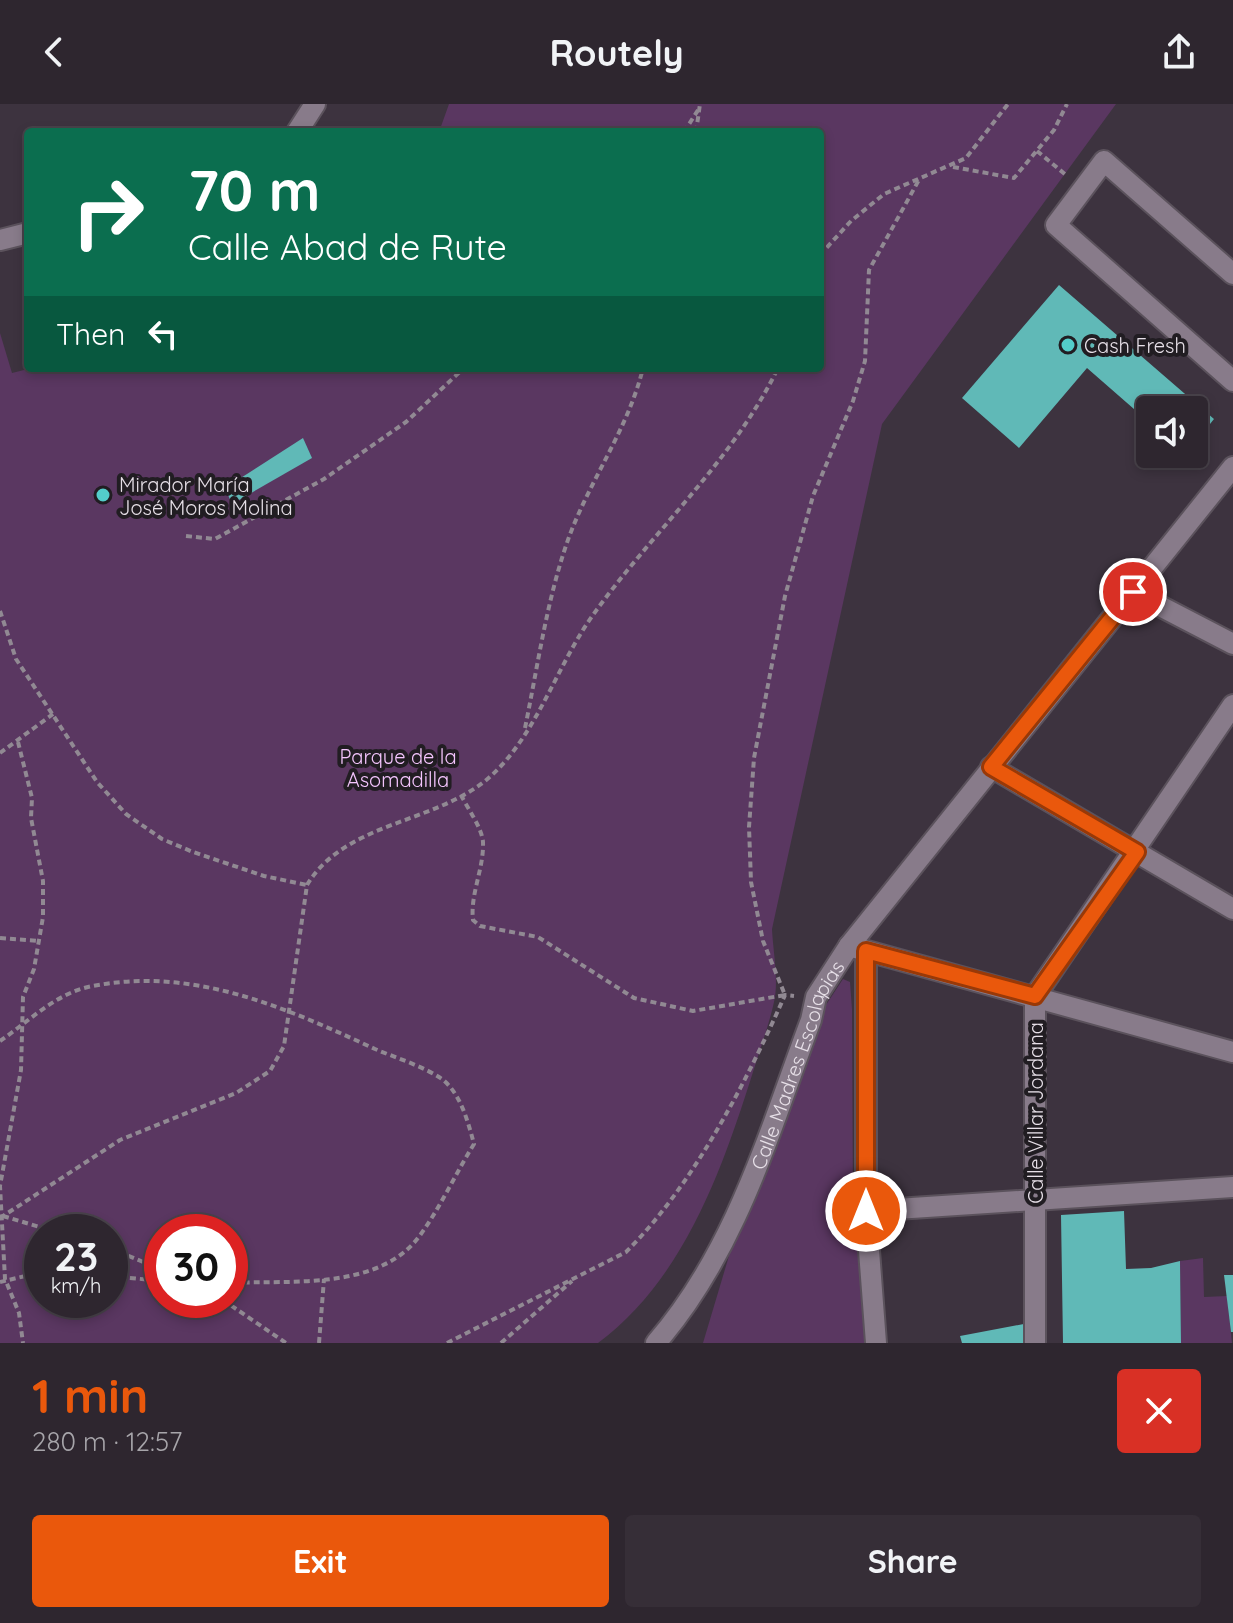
<!DOCTYPE html>
<html lang="en">
<head>
<meta charset="utf-8">
<style>
	:root { --surface:#2e262f; --page:#362e37; --text:#f1f3f6; --muted:#a7a5aa; --line:#49434b; --accent:#ea580c }
	body { margin:0; font-family:Quicksand,sans-serif; background:var(--page); color:var(--text); height:100vh; display:flex; flex-direction:column; font-size:30px; white-space:nowrap }
	* { box-sizing:border-box; margin:0 }
	p { font-size:26px; color:var(--muted) }
	.icon { flex:none; width:44px; height:44px; fill:none; stroke:currentColor; stroke-width:2; stroke-linecap:round; stroke-linejoin:round }
	.map { position:relative; height:1239px; overflow:hidden }
	.drawer { display:flex; flex-direction:column; background:var(--surface); flex:1 }
	.drawer>* { flex:none }
	.hud { position:absolute; left:24px; top:24px; width:800px; height:244px; border-radius:8px; box-shadow:0 4px 12px #0003,0 0 0 2px var(--line); background:#0b6e4f; color:#fff; overflow:hidden }
	.fabs { position:absolute; left:1136px; top:292px; display:grid; gap:16px }
	.fabs a { display:grid; place-items:center; width:72px; height:72px; border-radius:8px; background:var(--surface); box-shadow:0 4px 12px #0003,0 0 0 2px var(--line); font-size:40px }
	.speed { position:absolute; left:24px; top:1110px; display:flex; gap:16px; font-size:40px; font-weight:700; text-align:center }
	.speed>* { display:grid; place-content:center; width:104px; height:104px; border-radius:50%; background:var(--surface); box-shadow:0 4px 12px #0003,0 0 0 2px var(--line); line-height:1 }
	.speed small { font-size:20px; font-weight:400 }
	.speed .limit { border:12px solid #d22; background:#fff; color:#111 }
	.pin { position:absolute; display:grid; place-items:center; width:68px; height:68px; color:#fff; margin:-34px; border:4px solid #fff; border-radius:50%; box-shadow:0 2px 8px #0007 }
	.me { position:absolute; width:88px; margin:-44px; rotate:0deg; stroke-linejoin:round; filter:drop-shadow(0 0 6px #0008) }
	.turn { display:flex; align-items:center; gap:28px; height:168px; padding:0 32px; font-size:36px }
	.turn .icon { width:104px; height:104px; stroke-width:2.5 }
	.turn b { display:block; font-size:56px; line-height:68px }
	.then { display:flex; align-items:center; height:76px; padding:0 32px; background:#0003; gap:16px; font-size:30px }
	.round { display:grid; place-items:center; flex:none; width:84px; height:84px; border-radius:8px; background:var(--page) }
	.head { display:flex; align-items:center; justify-content:space-between; height:136px; padding:0 32px }
	h1 { font-size:48px; font-weight:700; line-height:60px; color:var(--accent) }
	.button { display:flex; gap:16px; margin-top:auto; padding:16px 32px }
	.button a { flex:1; height:92px; border-radius:8px; background:var(--accent); color:#fff; font-size:32px; font-weight:700; line-height:92px; text-align:center }
	.button a+a { background:var(--page); color:var(--text) }
	header { display:flex; justify-content:space-between; align-items:center; height:104px; padding:0 32px; background:var(--surface); font-size:36px; font-weight:700 }
	.map>svg:first-child { display:block }
	.green { fill:#5a3761; fill-rule:evenodd }
	.building { fill:#60b9b7 }
	.lines { fill:none; stroke-linecap:round; stroke-linejoin:round }
	.minor-casing { stroke:#5b525c; stroke-width:24 }
	.path { stroke:#918993; stroke-width:4; stroke-dasharray:6 4; stroke-linecap:butt }
	.minor { stroke:#887b8a; stroke-width:20 }
	.route-casing { stroke:#983908; stroke-width:20 }
	.route { stroke:#ea580c; stroke-width:14 }
	.poi-dot { fill:#53cdca; stroke:#211d22; stroke-width:3 }
	.labels { text-anchor:middle; dominant-baseline:central; stroke-width:8; stroke-linejoin:round; paint-order:stroke }
	.poi-label { font-size:20px; fill:#e7e0e8; stroke:#211d22; text-anchor:start }
	.park-label { font-size:20px; fill:#f5c5fe; stroke:#211d22 }
	.street-label { font-size:20px; fill:#e7e0e8; stroke:#211d22 }
</style>
</head>
<body>
<header><svg class="icon" aria-label="back" viewBox="0 0 24 24"><path d="M15 5l-7 7 7 7"/></svg>Routely<svg class="icon" aria-label="share" viewBox="0 0 24 24"><path d="M12 15V3M7 8l5-5 5 5M5 13v7h14v-7"/></svg></header>
<div class="map">
<svg width="1233" height="1239" viewBox="0 0 1233 1239">
	<rect width="100%" height="100%" fill="#3d333f"/>
	<g class="green">
		<path d="M449 0H1116L882 320 772 825C773 847 779 876 774 898 769 921 760 945 753 968 722 1066 684 1175 598 1239H0V229L12 269 32 264H820V28H439ZM42 1128H110V1196H42ZM162 1128H230V1196H162Z"/>
		<path d="M843 875 850 878 852 905 853 1107 867 1239H703L737 1125 820 910Z"/>
		<path d="M1203 1154 1204 1193 1227 1192 1232 1239H1181L1180 1157Z"/>
	</g>
	<g class="building">
		<path d="M1059 181 1214 315 1194 340V306H1150V319L1087 264 1019 344 962 294Z"/>
		<path d="M303 334 312 354 232 400 225 384Z"/>
		<path d="M1124 1107 1126 1165 1151 1164 1180 1157 1181 1239H1063L1061 1111Z"/>
		<path d="M1224 1171H1233V1228H1231Z"/>
		<path d="M1029 1219V1239H962L960 1232Z"/>
	</g>
	<g class="lines">
		<g class="minor-casing">
			<g id="minor">
				<path d="M297 28 315 0"/>
				<path d="M0 136 28 129"/>
				<path d="M1233 170 1104 57 1056 121 1233 277"/>
				<path d="M1133 488 1233 540"/>
				<path d="M991 663 1233 805"/>
				<path d="M849 842 1233 948"/>
				<path d="M866 847V1107L876 1239"/>
				<path d="M866 1107 1233 1083"/>
				<path id="s1" d="M656 1239C736 1147 769 1028 811 916L816 893 849 842 1233 363"/>
				<path d="M1035 1239V892L1233 601"/>
			</g>
		</g>
		<g class="path">
			<path d="M684 28 700 3"/>
			<path d="M696 28 700 0"/>
			<path d="M1037 47 1066 71"/>
			<path d="M953 63 1014 74 1054 26 1067 0"/>
			<path d="M820 151 851 117 884 90 966 54 1008 0"/>
			<path d="M186 432 215 435 324 375 406 318 464 264"/>
			<path d="M0 507 16 555 97 678 126 710 162 735 193 748 264 772 307 781"/>
			<path d="M525 624C538 561 547 494 569 433 591 374 628 325 643 264"/>
			<path d="M18 638 32 694 31 714 43 777V813L34 865 23 893 21 966 0 1082 5 1175 19 1209 23 1239"/>
			<path d="M0 649 53 610"/>
			<path d="M461 691C468 705 482 724 483 738 484 765 470 790 473 816L480 822 538 833 634 894 693 907 785 891 763 837 751 778 749 723 754 654 785 492 813 392 853 297 865 257 869 166 920 74"/>
			<path d="M0 834 40 837"/>
			<path d="M0 937C28 918 54 891 88 883 191 861 284 903 375 945 396 954 423 962 442 975 461 990 468 1018 474 1040 456 1069 441 1102 421 1130 381 1187 291 1176 230 1179"/>
			<path d="M3 1112 56 1128"/>
			<path d="M0 1114 120 1036 236 989 270 967 284 942 307 781C346 716 439 720 492 671 538 628 557 561 593 511 653 427 732 358 778 264"/>
			<path d="M110 1144 162 1166"/>
			<path d="M110 1172 162 1177"/>
			<path d="M0 1178 42 1168"/>
			<path d="M223 1196 286 1239"/>
			<path d="M319 1239 324 1175"/>
			<path d="M447 1239 626 1148C693 1082 747 977 785 891L794 892"/>
			<path d="M501 1239 572 1177"/>
		</g>
		<use href="#minor" class="minor"/>
	</g>
	<g class="lines">
		<g class="route-casing">
			<path id="route" d="M866 1107V847L1035 892 1137 748 991 663 1133 488"/>
		</g>
		<use href="#route" class="route"/>
	</g>
	<g class="poi-dot">
		<circle cx="1068" cy="241" r="8"/>
		<circle cx="103" cy="391" r="8"/>
	</g>
	<g class="labels">
		<g class="poi-label">
			<text x="1084" y="241">Cash Fresh</text>
			<text x="119" y="380">Mirador María<tspan x="119" dy="23">José Moros Molina</tspan></text>
		</g>
		<g class="park-label">
			<text x="398" y="652">Parque de la<tspan x="398" dy="23">Asomadilla</tspan></text>
		</g>
		<g class="street-label">
			<text stroke="none"><textPath href="#s1" startOffset="314">Calle Madres Escolapias</textPath></text>
			<text transform="translate(1035 1009) rotate(-90)">Calle Villar Jordana</text>
		</g>
	</g>
</svg>
<div class="fabs">
<a><svg class="icon" aria-label="sound" viewBox="0 0 24 24"><path d="M4 9h4l5-4v14l-5-4H4zM17 9q2 3 0 6"/></svg></a>
</div>
<div class="speed"><div>23<small>km/h</small></div><div class="limit">30</div></div>
<div class="pin" style="left:1133px;top:488px;background:#d93025"><svg class="icon" aria-label="arrive" viewBox="0 0 24 24"><path d="M6 21V4h12l-3 4 3 4H6"/></svg></div>
<svg class="me" style="left:866px;top:1107px" viewBox="-20 -20 40 40"><circle r="17" fill="#ea580c" stroke="#fff" stroke-width="3"/><path d="M0-11L8 9 0 5-8 9z" fill="#fff"/></svg>
<div class="hud">
<div class="turn"><svg class="icon" aria-label="right" viewBox="0 0 24 24"><path d="M7 20v-9h11M14 6l5 5-5 5"/></svg><div><b>70 m</b>Calle Abad de Rute</div></div>
<div class="then">Then<svg class="icon" aria-label="left" viewBox="0 0 24 24"><path d="M17 20v-9H6M10 6l-5 5 5 5"/></svg></div>
</div>
</div>
<section class="drawer">
<div class="head"><div><h1>1 min</h1><p>280 m · 12:57</p></div><a class="round" style="background:#d93025;color:#fff"><svg class="icon" aria-label="close" viewBox="0 0 24 24"><path d="M6 6l12 12M18 6L6 18"/></svg></a></div>
<div class="button"><a>Exit</a><a>Share</a></div>
</section>
</body>
</html>
